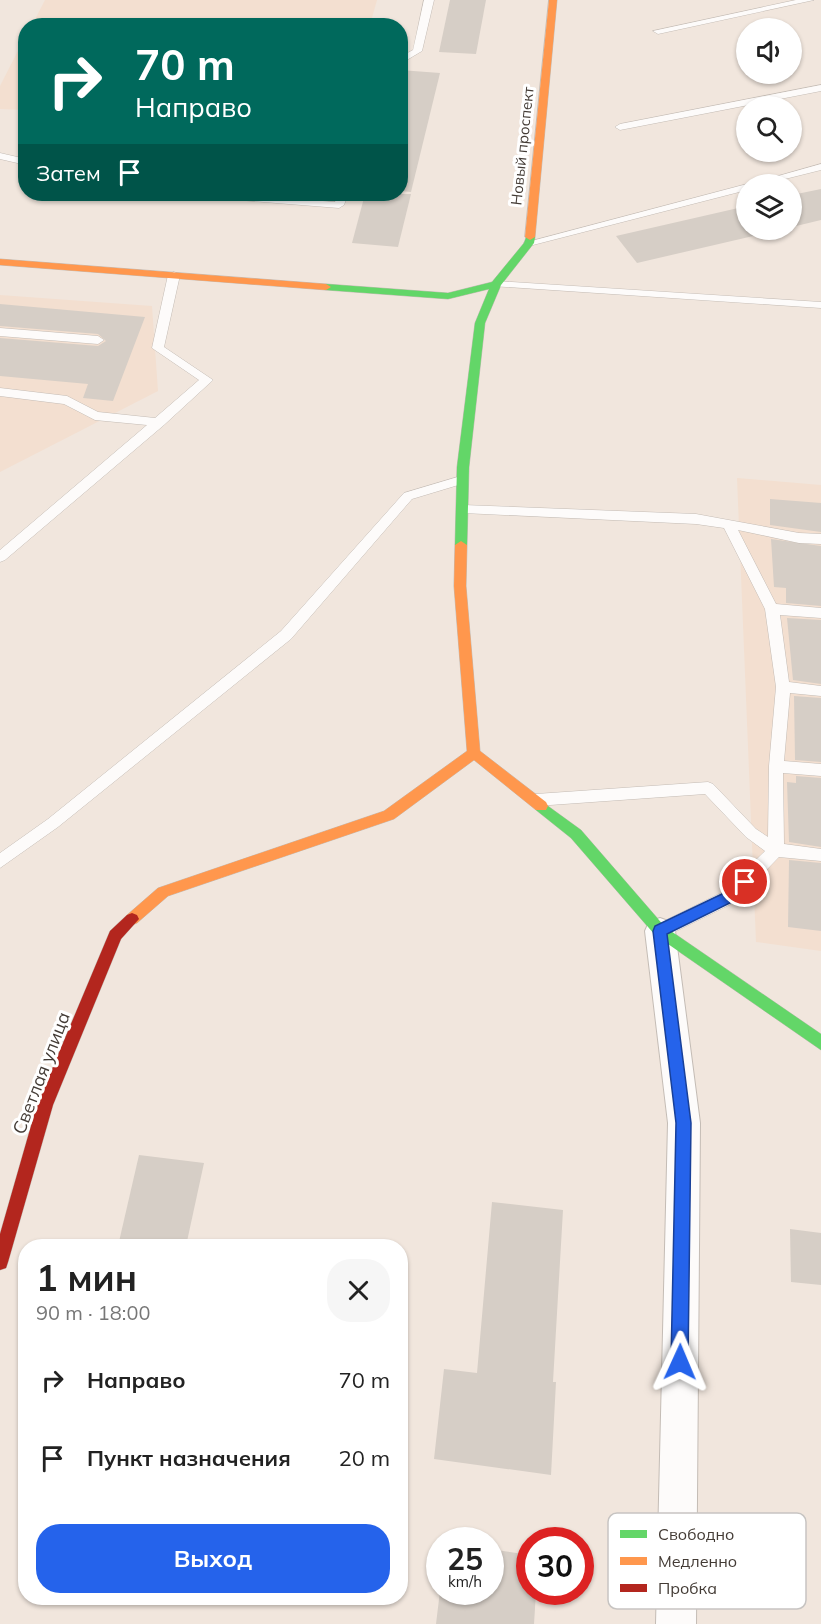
<!DOCTYPE html>
<html lang="ru">
<head>
<meta charset="utf-8">
<style>
	:root { --surface:#fff; --page:#f6f6f6; --text:#222; --muted:#767676; --accent:#2563eb }
	body { margin:0; font-family:Mulish,sans-serif; background:var(--page); color:var(--text); height:100vh; display:flex; flex-direction:column; font-size:22px; white-space:nowrap }
	* { box-sizing:border-box; margin:0 }
	p { font-size:20px; color:var(--muted) }
	.icon { flex:none; width:33px; height:33px; fill:none; stroke:currentColor; stroke-width:2; stroke-linecap:round; stroke-linejoin:round }
	.map { position:relative; flex:1; overflow:hidden }
	.details { position:absolute; left:18px; top:1239px; width:390px; height:366px; display:flex; flex-direction:column; background:var(--surface); border-radius:24px; box-shadow:0 2px 4px #0004 }
	.details>* { flex:none }
	.guide { position:absolute; left:18px; top:18px; width:390px; height:183px; border-radius:24px; box-shadow:0 2px 4px #0004; background:#00695c; color:#fff; overflow:hidden }
	.buttons { position:absolute; left:736px; top:18px; display:grid; gap:12px }
	.buttons a { display:grid; place-items:center; width:66px; height:66px; border-radius:50%; background:var(--surface); box-shadow:0 2px 4px #0004; font-size:30px }
	.speed { position:absolute; left:426px; top:1527px; display:flex; gap:12px; font-size:30px; font-weight:700; text-align:center }
	.speed>* { display:grid; place-content:center; width:78px; height:78px; border-radius:50%; background:var(--surface); box-shadow:0 2px 4px #0004; line-height:1 }
	.speed small { font-size:15px; font-weight:400 }
	.speed .limit { border:9px solid #d22; background:#fff; color:#111 }
	.pin { position:absolute; display:grid; place-items:center; width:51px; height:51px; color:#fff; margin:-26px; border:3px solid #fff; border-radius:50%; box-shadow:0 2px 6px #0007 }
	.me { position:absolute; width:66px; margin:-33px; rotate:1deg; stroke-linejoin:round; filter:drop-shadow(0 0 4px #0008) }
	.turn { display:flex; align-items:center; gap:21px; height:126px; padding:0 18px; font-size:27px }
	.turn .icon { width:78px; height:78px; stroke-width:2.5 }
	.turn b { display:block; font-size:42px; line-height:51px }
	.then { display:flex; align-items:center; height:57px; padding:0 18px; background:#0003; gap:12px; font-size:22px }
	.round { display:grid; place-items:center; flex:none; width:63px; height:63px; border-radius:24px; background:var(--page) }
	.head { display:flex; align-items:center; justify-content:space-between; height:102px; padding:0 18px }
	h1 { font-size:36px; font-weight:700; line-height:45px }
	.action { display:flex; gap:12px; margin-top:auto; padding:12px 18px }
	.action a { flex:1; height:69px; border-radius:24px; background:var(--accent); color:#fff; font-size:24px; font-weight:700; line-height:69px; text-align:center }
	ul { padding:0; list-style:none }
	li { display:flex; align-items:center; gap:18px; height:78px; padding:0 18px }
	li div { flex:1 }
	li b { display:block; font-size:22px }
	li em { font-style:normal }
	.map>svg:first-child { display:block }
	.built { fill:#f3dfd0 }
	.building { fill:#d6cec6 }
	.lines { fill:none; stroke-linecap:round; stroke-linejoin:round }
	.lane-casing { stroke:#c4bcb5; stroke-width:1 }
	.street-casing { stroke:#c4bcb5; stroke-width:2 }
	.fast-casing { stroke:#c4bcb5; stroke-width:1 }
	.slow-casing { stroke:#c4bcb5; stroke-width:1 }
	.jam-casing { stroke:#c4bcb5; stroke-width:1 }
	.lane { fill:#fdfbfa; fill-rule:evenodd }
	.street { fill:#fdfbfa; fill-rule:evenodd }
	.fast { fill:#63d668; fill-rule:evenodd }
	.slow { fill:#ff974d; fill-rule:evenodd }
	.jam { fill:#b3261e; fill-rule:evenodd }
	.route { fill:#2563eb; stroke:#184099; stroke-width:1.5 }
	.labels { text-anchor:middle; dominant-baseline:central; stroke-width:6; stroke-linejoin:round; paint-order:stroke }
	.far-street-label { font-size:15px; fill:#433b35; stroke:#fff }
	.street-label { font-size:18px; fill:#433b35; stroke:#fff }
	.key { fill:#fff; stroke:#c7c4c2; stroke-width:1.5 }
	.key-label { font-size:16px; fill:#433b35 }
</style>
</head>
<body>
<div class="map">
<svg width="821" height="1624" viewBox="0 0 821 1624">
	<rect width="100%" height="100%" fill="#f1e6dd"/>
	<g class="built">
		<path d="M45 0H377L370 25H32Z"/>
		<path d="M25 37V110L0 109V86Z"/>
		<path d="M0 295 152 306 158 391 0 472Z"/>
		<path d="M737 478 821 485V951L756 942Z"/>
	</g>
	<g class="building">
		<path d="M450 0H486L476 54 439 52Z"/>
		<path d="M400 70 440 73 411 192 400 191Z"/>
		<path d="M821 189V220L792 227V195Z"/>
		<path d="M365 194H411L398 247 352 243Z"/>
		<path d="M747 206V230H779L637 263 616 236Z"/>
		<path d="M0 304 145 317 113 401 83 398 88 384 0 376V338L98 346 106 341 98 334 0 326Z"/>
		<path d="M770 499 821 503V532L770 525Z"/>
		<path d="M771 539 821 546V606L786 603V588L774 587Z"/>
		<path d="M787 618 821 620V684L793 680Z"/>
		<path d="M794 696 821 698V762L795 760Z"/>
		<path d="M796 776 821 778V847L789 842 787 782 796 783Z"/>
		<path d="M789 860 821 863V931L788 927Z"/>
		<path d="M139 1155 204 1163 186 1246H118Z"/>
		<path d="M492 1202 563 1210 553 1382H556L551 1475 434 1459 444 1369 477 1373Z"/>
		<path d="M790 1229 821 1233V1285L791 1282Z"/>
		<path d="M490 1549 530 1555V1592H536L534 1624H436L440 1591 490 1592Z"/>
	</g>
	<g class="lines">
		<g class="lane-casing">
			<g id="lane">
				<path d="M424 0H434L422 51 400 64V57L413 50Z"/>
				<path d="M796 0H814L658 34 653 31Z"/>
				<path d="M821 85V91L620 130 615 127 620 124Z"/>
				<path d="M0 153 26 159V165L0 159Z"/>
				<path d="M821 164V170L765 184H750Z"/>
				<path d="M747 184H750H747V190L529 246 524 243Z"/>
				<path d="M198 194H236L335 202 338 194H348L344 205 339 208 203 197Z"/>
				<path d="M174 272 180 275 164 347 213 380 164 425 5 560 0 562V550L147 425 95 420 64 404 0 396V388L67 396 98 412 155 418 199 380 152 348 168 275Z"/>
				<path d="M496 281 821 302V308L492 286V282Z"/>
				<path d="M0 328 98 336 104 340 98 344 0 336Z"/>
				<path d="M461 476 465 477V483L412 499 291 639 58 827 0 868V853L48 819 281 631 404 493Z"/>
				<path d="M463 505 696 514 799 533 821 534V544L799 543 738 530 776 604 821 608V618L780 615 789 682 821 686V696L790 693 784 761 821 764V776L783 773 784 844 821 849V861L779 857 735 902 666 936 660 938 654 936 652 931 654 926 723 892 765 851 746 837 705 794 536 806 531 804 529 800 531 796 536 794 708 782 713 784 756 829 768 837 769 766 776 687 765 609 724 528 696 524 463 513 457 509Z"/>
			</g>
		</g>
		<g class="street-casing">
			<path id="street" d="M660 918 671 922 675 931 700 1123 696 1624H656L668 1123 645 931 649 922Z"/>
		</g>
		<g class="fast-casing">
			<g id="fast">
				<path d="M530 234 535 237 534 243 501 285 485 323 469 467 467 545 461 549 455 545 457 467 475 323 489 289 448 299 326 290 321 287 326 284 448 293 492 282 524 243 527 235Z"/>
				<path d="M541 801 581 830 665 927 821 1034V1050L655 935 571 838 536 810 534 806 536 802Z"/>
			</g>
		</g>
		<g class="slow-casing">
			<g id="slow">
				<path d="M549 0H557L535 237 530 240 525 237Z"/>
				<path d="M0 259 326 284 331 287 326 290 0 265Z"/>
				<path d="M461 541 467 545 466 586 480 751 546 802 548 806 546 810H536L474 760 394 819 168 896 137 923 132 925 127 923 125 919 127 915 158 888 384 811 467 751 454 586 455 545Z"/>
			</g>
		</g>
		<g class="jam-casing">
			<path id="jam" d="M132 913 137 915 139 919 121 939 53 1105 8 1262 6 1268 0 1270V1234L37 1105 110 931 127 915Z"/>
		</g>
		<use href="#lane" class="lane"/>
		<use href="#street" class="street"/>
		<use href="#fast" class="fast"/>
		<use href="#slow" class="slow"/>
		<use href="#jam" class="jam"/>
	</g>
	<path class="route" d="M745 876 752 882 734 901 667 934 691 1123 688 1362 686 1368 680 1370 674 1368 671 1362 676 1123 653 931 655 926 724 893Z"/>
	<g class="labels">
		<g class="far-street-label">
			<text transform="translate(522 146) rotate(-84)">Новый проспект</text>
		</g>
		<g class="street-label">
			<text transform="translate(41 1073) rotate(-69)">Светлая улица</text>
		</g>
	</g>
	<rect x="608" y="1513" width="198" height="96" rx="9" class="key"/>
	<rect x="620" y="1530" width="27" height="8" fill="#63d668"/>
	<rect x="620" y="1557" width="27" height="8" fill="#ff974d"/>
	<rect x="620" y="1584" width="27" height="8" fill="#b3261e"/>
	<g class="key-label">
		<text x="658" y="1540">Свободно</text>
		<text x="658" y="1567">Медленно</text>
		<text x="658" y="1594">Пробка</text>
	</g>
</svg>
<div class="buttons">
<a><svg class="icon" aria-label="sound" viewBox="0 0 24 24"><path d="M4 9h4l5-4v14l-5-4H4zM17 9q2 3 0 6"/></svg></a>
<a><svg class="icon" aria-label="search" viewBox="0 0 24 24"><circle cx="10" cy="10" r="6"/><path d="M15 15l6 6"/></svg></a>
<a><svg class="icon" aria-label="layers" viewBox="0 0 24 24"><path d="M12 4l9 5-9 5-9-5zM3 14l9 5 9-5"/></svg></a>
</div>
<div class="speed"><div>25<small>km/h</small></div><div class="limit">30</div></div>
<div class="pin" style="left:745px;top:882px;background:#d93025"><svg class="icon" aria-label="arrive" viewBox="0 0 24 24"><path d="M6 21V4h12l-3 4 3 4H6"/></svg></div>
<svg class="me" style="left:680px;top:1362px" viewBox="-20 -20 40 40"><path d="M0-17L14 15 0 8-14 15z" fill="#2563eb" stroke="#fff" stroke-width="4"/></svg>
<div class="guide">
<div class="turn"><svg class="icon" aria-label="right" viewBox="0 0 24 24"><path d="M7 20v-9h11M14 6l5 5-5 5"/></svg><div><b>70 m</b>Направо</div></div>
<div class="then">Затем<svg class="icon" aria-label="arrive" viewBox="0 0 24 24"><path d="M6 21V4h12l-3 4 3 4H6"/></svg></div>
</div>
<section class="details">
<div class="head"><div><h1>1 мин</h1><p>90 m · 18:00</p></div><a class="round"><svg class="icon" aria-label="close" viewBox="0 0 24 24"><path d="M6 6l12 12M18 6L6 18"/></svg></a></div>
<ul>
<li><svg class="icon" aria-label="right" viewBox="0 0 24 24"><path d="M7 20v-9h11M14 6l5 5-5 5"/></svg><div><b>Направо</b></div><em>70 m</em></li>
<li><svg class="icon" aria-label="arrive" viewBox="0 0 24 24"><path d="M6 21V4h12l-3 4 3 4H6"/></svg><div><b>Пункт назначения</b></div><em>20 m</em></li>
</ul>
<div class="action"><a>Выход</a></div>
</section>
</div>
</body>
</html>
